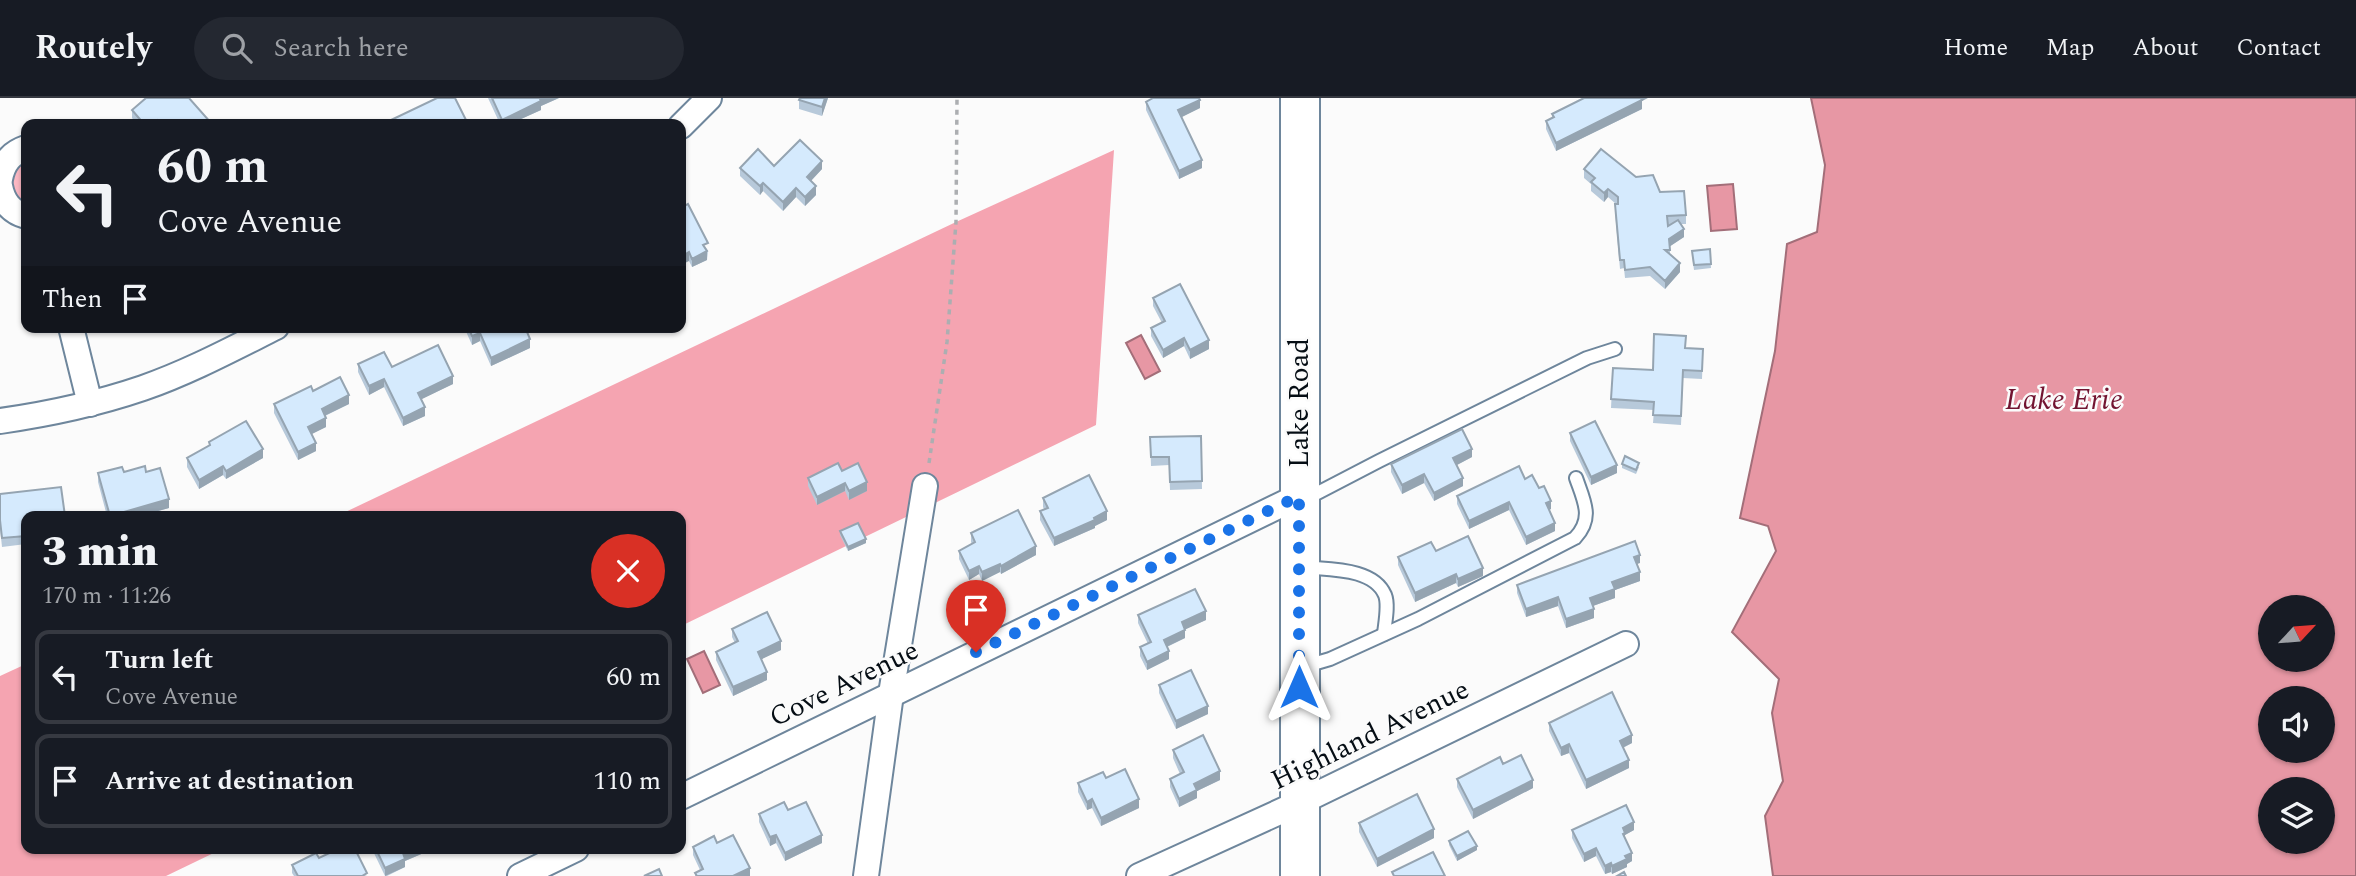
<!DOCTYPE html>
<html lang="en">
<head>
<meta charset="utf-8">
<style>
	:root { --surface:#171b24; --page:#242831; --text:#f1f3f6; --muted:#9ea1a6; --line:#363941 }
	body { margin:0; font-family:Spectral,serif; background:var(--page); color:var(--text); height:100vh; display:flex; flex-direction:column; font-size:26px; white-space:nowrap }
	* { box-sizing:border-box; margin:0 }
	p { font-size:23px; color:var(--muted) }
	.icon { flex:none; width:38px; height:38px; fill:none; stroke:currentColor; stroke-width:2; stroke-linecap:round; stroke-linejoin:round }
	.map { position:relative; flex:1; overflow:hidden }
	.drawer { position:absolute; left:21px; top:413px; width:665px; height:343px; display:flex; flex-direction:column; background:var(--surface); border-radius:14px; box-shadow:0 2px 5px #0004 }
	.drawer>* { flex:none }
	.banner { position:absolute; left:21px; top:21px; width:665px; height:214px; border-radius:14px; box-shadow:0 2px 5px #0004; background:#171b24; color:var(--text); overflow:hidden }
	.needle { width:46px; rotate:64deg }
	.controls { position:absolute; left:2258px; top:497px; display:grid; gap:14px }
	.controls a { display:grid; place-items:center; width:77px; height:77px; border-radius:50%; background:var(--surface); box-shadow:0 2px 5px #0004; font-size:35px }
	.pin { position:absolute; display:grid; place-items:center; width:60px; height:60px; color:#fff; margin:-72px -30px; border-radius:50% 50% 50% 0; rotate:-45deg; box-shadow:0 0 7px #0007 }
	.pin .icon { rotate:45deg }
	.me { position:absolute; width:77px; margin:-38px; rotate:0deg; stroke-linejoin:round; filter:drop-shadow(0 0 5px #0008) }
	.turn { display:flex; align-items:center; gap:24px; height:147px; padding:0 21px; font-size:32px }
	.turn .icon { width:91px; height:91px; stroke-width:2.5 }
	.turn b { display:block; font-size:49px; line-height:60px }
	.then { display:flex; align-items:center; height:66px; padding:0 21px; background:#0003; gap:14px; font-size:26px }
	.round { display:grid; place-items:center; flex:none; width:74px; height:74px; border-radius:37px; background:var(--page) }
	.overview { display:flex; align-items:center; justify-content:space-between; height:119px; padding:0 21px }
	h1 { font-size:42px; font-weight:800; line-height:52px }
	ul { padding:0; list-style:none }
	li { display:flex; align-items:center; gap:21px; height:94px; margin:0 14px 10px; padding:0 7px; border:4px solid var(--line); border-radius:14px }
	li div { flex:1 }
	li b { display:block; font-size:26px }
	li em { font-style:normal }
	header { display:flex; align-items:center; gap:42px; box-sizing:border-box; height:98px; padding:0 35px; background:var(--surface); border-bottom:2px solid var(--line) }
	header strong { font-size:33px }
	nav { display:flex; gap:38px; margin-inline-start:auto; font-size:24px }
	.search { width:490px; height:63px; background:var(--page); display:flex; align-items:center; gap:18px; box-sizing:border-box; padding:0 24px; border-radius:38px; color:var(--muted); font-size:26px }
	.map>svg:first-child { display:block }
	.green { fill:#fcb8c3 }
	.forest { fill:#f5a4b1 }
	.water { fill:#e797a4; stroke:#a36e79; stroke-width:2; fill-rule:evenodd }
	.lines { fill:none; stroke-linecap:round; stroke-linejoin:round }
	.service-casing { stroke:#6e869c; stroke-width:16 }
	.minor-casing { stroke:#6e869c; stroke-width:28 }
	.primary-casing { stroke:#6e869c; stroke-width:42 }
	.path { stroke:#acaeb1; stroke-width:3.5; stroke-dasharray:5 5; stroke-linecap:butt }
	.service { stroke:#fff; stroke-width:12 }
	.minor { stroke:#fff; stroke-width:24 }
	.primary { stroke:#fff; stroke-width:38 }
	.wall { fill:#b7c9da }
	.shaded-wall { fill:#95a4b1 }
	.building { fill:#d5eafd; stroke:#95a4b1; stroke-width:2 }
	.route { stroke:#1a73e8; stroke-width:12; stroke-dasharray:0 21.6 }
	.labels { text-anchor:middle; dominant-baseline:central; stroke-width:5; stroke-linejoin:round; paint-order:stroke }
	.street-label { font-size:28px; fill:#050d14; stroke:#fbfbfb }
	.water-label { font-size:30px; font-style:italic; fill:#721431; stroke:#fbfbfb }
</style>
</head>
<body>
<header>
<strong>Routely</strong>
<div class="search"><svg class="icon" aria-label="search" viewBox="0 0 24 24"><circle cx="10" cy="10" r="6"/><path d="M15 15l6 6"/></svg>Search here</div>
<nav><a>Home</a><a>Map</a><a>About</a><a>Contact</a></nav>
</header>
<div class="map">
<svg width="2356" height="778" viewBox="0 0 2356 778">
	<rect width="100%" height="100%" fill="#fbfbfb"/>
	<path class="green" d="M26 64V105C8 94 8 74 26 64Z"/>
	<g class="forest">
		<path d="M1114 52 1096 327 681 528V418H337L956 124Z"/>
		<path d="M26 566V751H222L166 778H0V578Z"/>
	</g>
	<g class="water">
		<path d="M1811 0H2356V778H1773L1765 718 1783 683 1772 615 1779 581 1732 534 1776 453 1768 428 1740 420 1775 253 1787 146 1817 134 1825 67ZM2270 509H2322V562H2270ZM2270 600H2322V653H2270ZM2270 691H2322V744H2270Z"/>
		<path d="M1733 86 1737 131 1711 133 1707 88Z"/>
		<path d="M1141 237 1160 273 1145 281 1126 245Z"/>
		<path d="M704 553 720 587 703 595 687 561Z"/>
	</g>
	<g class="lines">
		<g class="service-casing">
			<g id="service">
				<path d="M1304 402 1379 363 1587 260 1615 251"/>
				<path d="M1303 469C1328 472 1373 469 1385 497 1389 507 1385 525 1384 536"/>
				<path d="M1306 568 1330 561 1418 521 1575 440C1594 420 1584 403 1576 380"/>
			</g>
		</g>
		<g class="minor-casing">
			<g id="minor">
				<path d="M681 28 709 0"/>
				<path d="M0 81C3 65 11 55 26 50"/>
				<path d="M0 88C3 104 11 114 26 118"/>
				<path d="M71 229 90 306"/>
				<path d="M0 323C49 316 96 306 143 290 189 274 232 251 276 229"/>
				<path d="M681 699 1299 398"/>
				<path d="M520 778 576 751"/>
				<path d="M866 778 891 596 925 388"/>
				<path d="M1139 778 1299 705 1626 546"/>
			</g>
		</g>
		<g class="primary-casing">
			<path id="primary" d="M1300 778V0"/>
		</g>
		<path class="path" d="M929 365 947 244 956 124 957 0"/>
		<use href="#service" class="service"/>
		<use href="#minor" class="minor"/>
		<use href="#primary" class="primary"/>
	</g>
	<g class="wall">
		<path d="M488 0H559L541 8V12L510 26H500Z"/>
		<path d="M828 0 822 18 799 11V2Z"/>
		<path d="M1642 3V11L1556 53 1546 31V23L1552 20V16Z"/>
		<path d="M1146 4 1200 10 1181 19 1202 70 1179 81 1146 12Z"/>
		<path d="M132 12 212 26H137L132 20Z"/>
		<path d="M774 68 822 71 811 83 816 97 805 108 796 99 783 113 763 93 760 97 740 78V70Z"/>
		<path d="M1584 71 1636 79 1660 94 1686 117V126H1681L1684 139 1670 148V156L1680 174 1665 191 1650 178 1625 180 1624 170 1620 171 1615 114V106H1616L1608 99 1604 104 1591 93V86L1584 80Z"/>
		<path d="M681 110 708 153 707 162 692 169 689 163Z"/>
		<path d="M1710 151 1711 170 1694 172 1692 157Z"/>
		<path d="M1153 200 1209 251 1190 261 1184 248 1163 260 1151 238V230L1162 225 1153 208Z"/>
		<path d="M464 229H525L530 250 491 268 480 243 472 247Z"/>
		<path d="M1686 250 1703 251 1702 281 1683 280 1681 327 1653 325 1654 312 1611 310 1613 270 1653 272Z"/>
		<path d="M358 266 392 269 453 286 421 301 425 318 403 328 384 289 369 297 358 274Z"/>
		<path d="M313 293 349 306 325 318 326 329 311 336 316 353 298 362 274 315V306Z"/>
		<path d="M1570 335 1617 375 1591 387 1570 343Z"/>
		<path d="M1201 338 1202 391 1170 392 1169 367 1151 368 1150 339Z"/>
		<path d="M209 344 263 360 226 381 223 377 199 391 187 369V360L209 347Z"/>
		<path d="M1472 359 1457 367 1463 388 1434 403 1424 385 1402 396 1391 374V366Z"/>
		<path d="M1622 366 1639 369 1636 376 1622 370Z"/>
		<path d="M842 373 867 393 849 402 845 393 817 407 808 388V380Z"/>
		<path d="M124 374H146L169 410 140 418H107L98 384V375Z"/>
		<path d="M1525 381 1539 390 1551 411 1549 412 1555 433 1526 447 1509 412 1469 431 1457 406V398Z"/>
		<path d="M0 396 26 418V446L2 449 0 430Z"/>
		<path d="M1043 400 1107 422 1095 428V430L1054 448 1040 422V413L1044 411 1043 409Z"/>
		<path d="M840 433 866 445 848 453 840 437Z"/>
		<path d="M971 435 1036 457 1001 476 1000 474 982 483 979 476 969 482 959 461V453L972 446 971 444Z"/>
		<path d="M1436 453 1483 478 1458 489 1456 485 1415 504 1398 467V459Z"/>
		<path d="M1640 465 1637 466 1640 483 1615 492V500L1593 508 1594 520 1566 530 1558 508 1526 519 1517 495V487Z"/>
		<path d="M1138 517 1206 522 1185 531V540L1167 549 1169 561 1147 572 1140 558V549L1148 546 1138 525Z"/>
		<path d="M732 531 781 552 761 561 767 582 733 598 716 562V554L735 545 732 539Z"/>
		<path d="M1159 587 1208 616 1176 631 1159 595Z"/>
		<path d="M1549 625 1632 645 1623 650 1629 670 1586 691 1569 655 1561 658 1549 633Z"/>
		<path d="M1173 652 1220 682 1197 693V700L1179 709 1170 689V681L1180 676 1173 660Z"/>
		<path d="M1503 666 1533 690 1473 721 1457 689V681Z"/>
		<path d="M1106 680 1139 710 1101 728 1092 710 1087 712 1078 694V685Z"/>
		<path d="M788 712 822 745 785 763 776 745 770 748 759 724V716Z"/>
		<path d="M1359 725 1434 740 1377 769 1359 734Z"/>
		<path d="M1572 732H1634L1625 737V741L1632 763 1627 766V769L1612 776 1611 774 1605 776 1596 758 1584 764 1572 740Z"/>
		<path d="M1449 743 1477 752 1457 763 1449 747Z"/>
		<path d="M693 749 750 778H695V775L700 772 693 757Z"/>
		<path d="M372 751H433L405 763V769L387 778H385Z"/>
		<path d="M319 760 367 778H294L292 775V767Z"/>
	</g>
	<g class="shaded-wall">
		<path d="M541 0H559L541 8V12L510 26H502V22Z"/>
		<path d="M825 0H828L822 18V9Z"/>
		<path d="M1639 0H1648L1642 3V11L1556 53V45Z"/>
		<path d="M1200 2V10L1178 21V12Z"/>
		<path d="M1202 62V70L1179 81V73Z"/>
		<path d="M822 63V71L807 87V79Z"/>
		<path d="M763 85V93L760 97V88Z"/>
		<path d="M816 88V97L805 108V99Z"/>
		<path d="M796 90V99L783 113V104Z"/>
		<path d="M1608 91V99L1604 104V95Z"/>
		<path d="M1684 131V139L1669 149V141Z"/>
		<path d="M707 153V162L692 169V161Z"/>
		<path d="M689 154V163L681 167V159Z"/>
		<path d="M1680 165V174L1665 191V183Z"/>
		<path d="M480 235V243L472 247V238Z"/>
		<path d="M1184 240V248L1163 260V252Z"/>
		<path d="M530 241V250L491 268V260Z"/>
		<path d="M1209 242V251L1190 261V252Z"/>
		<path d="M453 278V286L418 303V295Z"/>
		<path d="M384 281V289L369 297V288Z"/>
		<path d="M349 297V306L322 319V311Z"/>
		<path d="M425 309V318L403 328V320Z"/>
		<path d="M326 320V329L308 338V329Z"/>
		<path d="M316 345V353L298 362V354Z"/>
		<path d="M263 351V360L226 381V373Z"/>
		<path d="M1472 351V359L1453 369V360Z"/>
		<path d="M1617 367V375L1591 387V379Z"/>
		<path d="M223 368V377L199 391V382Z"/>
		<path d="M1424 376V385L1402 396V387Z"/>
		<path d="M1463 380V388L1434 403V395Z"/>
		<path d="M867 384V393L849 402V393Z"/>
		<path d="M845 385V393L817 407V399Z"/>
		<path d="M169 401V410L140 418H110Z"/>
		<path d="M1551 403V411L1546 413V405Z"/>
		<path d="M1509 404V412L1469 431V423Z"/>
		<path d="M1107 413V422L1095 428V430L1054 448V440Z"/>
		<path d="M1555 425V433L1526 447V439Z"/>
		<path d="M866 441V445L848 453V449Z"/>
		<path d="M1036 448V457L1001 476V468Z"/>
		<path d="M1640 457V465L1634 467V459Z"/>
		<path d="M1000 466V474L982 483V474Z"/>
		<path d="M979 468V476L969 482V473Z"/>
		<path d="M1483 470V478L1458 489V481Z"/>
		<path d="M1640 474V483L1615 492V500L1590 509V500L1612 484Z"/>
		<path d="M1456 476V485L1415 504V495Z"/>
		<path d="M1558 499V508L1526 519V511Z"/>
		<path d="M1594 511V520L1566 530V521Z"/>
		<path d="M1206 513V522L1182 533V524Z"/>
		<path d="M1185 532V540L1164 550V542Z"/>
		<path d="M781 543V552L758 563V554Z"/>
		<path d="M1169 553V561L1147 572V564Z"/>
		<path d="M767 574V582L733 598V589Z"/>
		<path d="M1208 608V616L1176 631V623Z"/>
		<path d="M684 616V625L681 626V618Z"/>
		<path d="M1632 637V645L1620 651V643Z"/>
		<path d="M1569 646V655L1561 658V650Z"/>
		<path d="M1629 662V670L1586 691V682Z"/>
		<path d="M1220 673V682L1197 693V700L1179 709V701L1194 686Z"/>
		<path d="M1533 682V690L1473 721V712Z"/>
		<path d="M1092 701V710L1087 712V704Z"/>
		<path d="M1139 701V710L1101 728V720Z"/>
		<path d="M1634 724V732L1625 737V743L1623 744V730Z"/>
		<path d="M1434 731V740L1377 769V761Z"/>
		<path d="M776 737V745L770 748V739Z"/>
		<path d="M822 737V745L785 763V755Z"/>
		<path d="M1477 748V752L1457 763V758Z"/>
		<path d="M1596 750V758L1584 764V756Z"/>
		<path d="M414 751H433L405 763V769L385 778V770L403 755Z"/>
		<path d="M1632 755V763L1627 766V769L1612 776V768L1625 758Z"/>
		<path d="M1611 765V774L1605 776V768Z"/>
		<path d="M750 770V778H733Z"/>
	</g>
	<g class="building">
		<path d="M146 0H189L212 26H161L157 22 151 26H144L132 12Z"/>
		<path d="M437 0H455L468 26H393L391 22Z"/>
		<path d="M492 0H541L540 1 541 3 502 22Z"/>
		<path d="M800 0H825L822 9 799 2Z"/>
		<path d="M1153 0H1199L1200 2 1178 12 1202 62 1179 73 1146 4Z"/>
		<path d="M1584 0H1641L1642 2 1556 45 1546 23 1554 19 1552 16Z"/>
		<path d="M800 42 822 63 807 79 816 88 805 99 796 90 783 104 763 85 760 88 740 70 758 51 774 68Z"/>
		<path d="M1601 51 1636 79 1653 77 1660 94 1684 93 1686 117 1667 118 1668 128 1678 122 1684 131 1669 141 1670 152H1665L1680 165 1665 183 1650 169 1625 172 1624 162H1620L1615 106H1618V99L1608 91 1604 95 1591 84 1595 80 1584 71Z"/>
		<path d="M688 106 708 145 703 147 707 153 692 161 689 154 681 159V110Z"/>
		<path d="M1710 151 1711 166 1694 167 1692 153Z"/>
		<path d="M1180 186 1209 242 1190 252 1184 240 1163 252 1151 230 1165 223 1153 200Z"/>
		<path d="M468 229H525L530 241 491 260 480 235 472 238Z"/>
		<path d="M1654 236 1686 238 1685 250 1703 251 1702 273 1683 272 1681 318 1653 317 1654 304 1611 301 1613 270 1653 272Z"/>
		<path d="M438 247 453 278 418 295 425 309 403 320 384 281 369 288 358 266 384 254 392 269Z"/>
		<path d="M340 279 349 297 322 311 326 320 308 329 316 345 298 354 274 306 311 288 313 293Z"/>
		<path d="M246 323 263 351 226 373 223 368 199 382 187 360 210 347 209 344Z"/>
		<path d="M1595 323 1617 367 1591 379 1570 335Z"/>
		<path d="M1462 331 1472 351 1453 360 1463 380 1434 395 1424 376 1402 387 1391 366Z"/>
		<path d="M1201 338 1202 383 1170 384 1169 359H1151L1150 339Z"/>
		<path d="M1625 358 1639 365 1636 372 1622 366Z"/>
		<path d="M838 365 842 373 858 365 867 384 849 393 845 385 817 399 808 380Z"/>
		<path d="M145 368 146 374 160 370 169 401 110 418 98 375 122 369 124 374Z"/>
		<path d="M1519 368 1525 381 1532 377 1539 390 1544 388 1551 403 1546 405 1555 425 1526 439 1509 404 1469 423 1457 398Z"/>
		<path d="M1089 377 1107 413 1094 420 1095 422 1054 440 1040 413 1048 410 1043 400Z"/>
		<path d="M61 389 65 418H26V438L2 440 0 422V396Z"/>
		<path d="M1018 412 1036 448 1001 468 1000 466 982 474 979 468 969 473 959 453 975 444 971 435Z"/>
		<path d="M858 425 866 441 848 449 840 433Z"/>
		<path d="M1468 438 1483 470 1458 481 1456 476 1415 495 1398 459 1431 444 1436 453Z"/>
		<path d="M1635 443 1640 457 1634 459 1640 474 1612 484 1615 491 1590 500 1594 511 1566 521 1558 499 1526 511 1517 487Z"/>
		<path d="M1195 491 1206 513 1182 524 1185 532 1164 542 1169 553 1147 564 1140 549 1151 544 1138 517Z"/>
		<path d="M767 514 781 543 758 554 767 574 733 589 716 554 738 543 732 531Z"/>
		<path d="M1191 572 1208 608 1176 623 1159 587Z"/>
		<path d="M1612 594 1632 637 1620 643 1629 662 1586 682 1569 646 1561 650 1549 625Z"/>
		<path d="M681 609 684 616 681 618Z"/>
		<path d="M1203 637 1220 673 1194 686 1197 692 1179 701 1170 681 1184 674 1173 652Z"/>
		<path d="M1521 657 1533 682 1473 712 1457 681 1500 659 1503 666Z"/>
		<path d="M1125 671 1139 701 1101 720 1092 701 1087 704 1078 685 1103 674 1106 680Z"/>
		<path d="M1417 696 1434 731 1377 761 1359 725Z"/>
		<path d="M784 704 788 712 806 704 822 737 785 755 776 737 770 739 759 716Z"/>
		<path d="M1626 707 1634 724 1623 730 1625 735 1623 736 1632 755 1625 758 1627 761 1612 768 1611 765 1605 768 1596 750 1584 756 1572 732Z"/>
		<path d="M1468 733 1477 748 1457 758 1449 743Z"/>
		<path d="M733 737 750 770 733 778H697L695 775 703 771 693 749 714 738 717 745Z"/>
		<path d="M338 751H355L367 775 362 778H298L292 767 316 755 319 760Z"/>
		<path d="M376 751H414L403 755 405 761 385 770Z"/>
		<path d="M1433 754 1445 778H1394L1392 774Z"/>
		<path d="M659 771 662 778H644Z"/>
		<path d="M1624 774 1626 778H1617Z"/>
	</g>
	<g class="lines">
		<path class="route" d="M976 554 1299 398V589"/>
	</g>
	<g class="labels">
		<g class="street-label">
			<text transform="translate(1299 305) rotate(-90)">Lake Road</text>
			<text transform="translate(844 586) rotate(-26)">Cove Avenue</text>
			<text transform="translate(1370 637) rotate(-26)">Highland Avenue</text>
		</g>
		<g class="water-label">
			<text x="2064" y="302">Lake Erie</text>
		</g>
	</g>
</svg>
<div class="controls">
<a><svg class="needle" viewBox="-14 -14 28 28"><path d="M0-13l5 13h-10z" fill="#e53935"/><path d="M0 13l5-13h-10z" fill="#9ea1a6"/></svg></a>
<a><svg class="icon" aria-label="sound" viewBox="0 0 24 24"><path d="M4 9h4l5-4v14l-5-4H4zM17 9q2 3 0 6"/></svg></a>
<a><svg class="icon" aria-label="layers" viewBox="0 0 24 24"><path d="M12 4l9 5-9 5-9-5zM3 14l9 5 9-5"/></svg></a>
</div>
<div class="pin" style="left:976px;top:554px;background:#d93025"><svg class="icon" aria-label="arrive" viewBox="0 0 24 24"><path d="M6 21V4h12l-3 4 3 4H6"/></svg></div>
<svg class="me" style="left:1299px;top:589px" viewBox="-20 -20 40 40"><path d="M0-17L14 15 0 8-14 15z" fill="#1a73e8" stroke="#fff" stroke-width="4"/></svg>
<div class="banner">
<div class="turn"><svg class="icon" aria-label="left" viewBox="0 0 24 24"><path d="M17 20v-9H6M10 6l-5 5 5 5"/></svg><div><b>60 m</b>Cove Avenue</div></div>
<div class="then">Then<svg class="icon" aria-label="arrive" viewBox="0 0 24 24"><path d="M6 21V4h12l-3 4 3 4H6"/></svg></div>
</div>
<section class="drawer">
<div class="overview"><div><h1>3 min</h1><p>170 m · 11:26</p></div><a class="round" style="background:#d93025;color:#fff"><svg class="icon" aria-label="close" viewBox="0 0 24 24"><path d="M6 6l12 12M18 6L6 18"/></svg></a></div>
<ul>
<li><svg class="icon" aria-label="left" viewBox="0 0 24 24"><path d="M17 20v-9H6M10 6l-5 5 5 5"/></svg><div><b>Turn left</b><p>Cove Avenue</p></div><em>60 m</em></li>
<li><svg class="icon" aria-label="arrive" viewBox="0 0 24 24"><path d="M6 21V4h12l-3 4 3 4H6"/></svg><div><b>Arrive at destination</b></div><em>110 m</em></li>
</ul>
</section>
</div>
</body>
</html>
